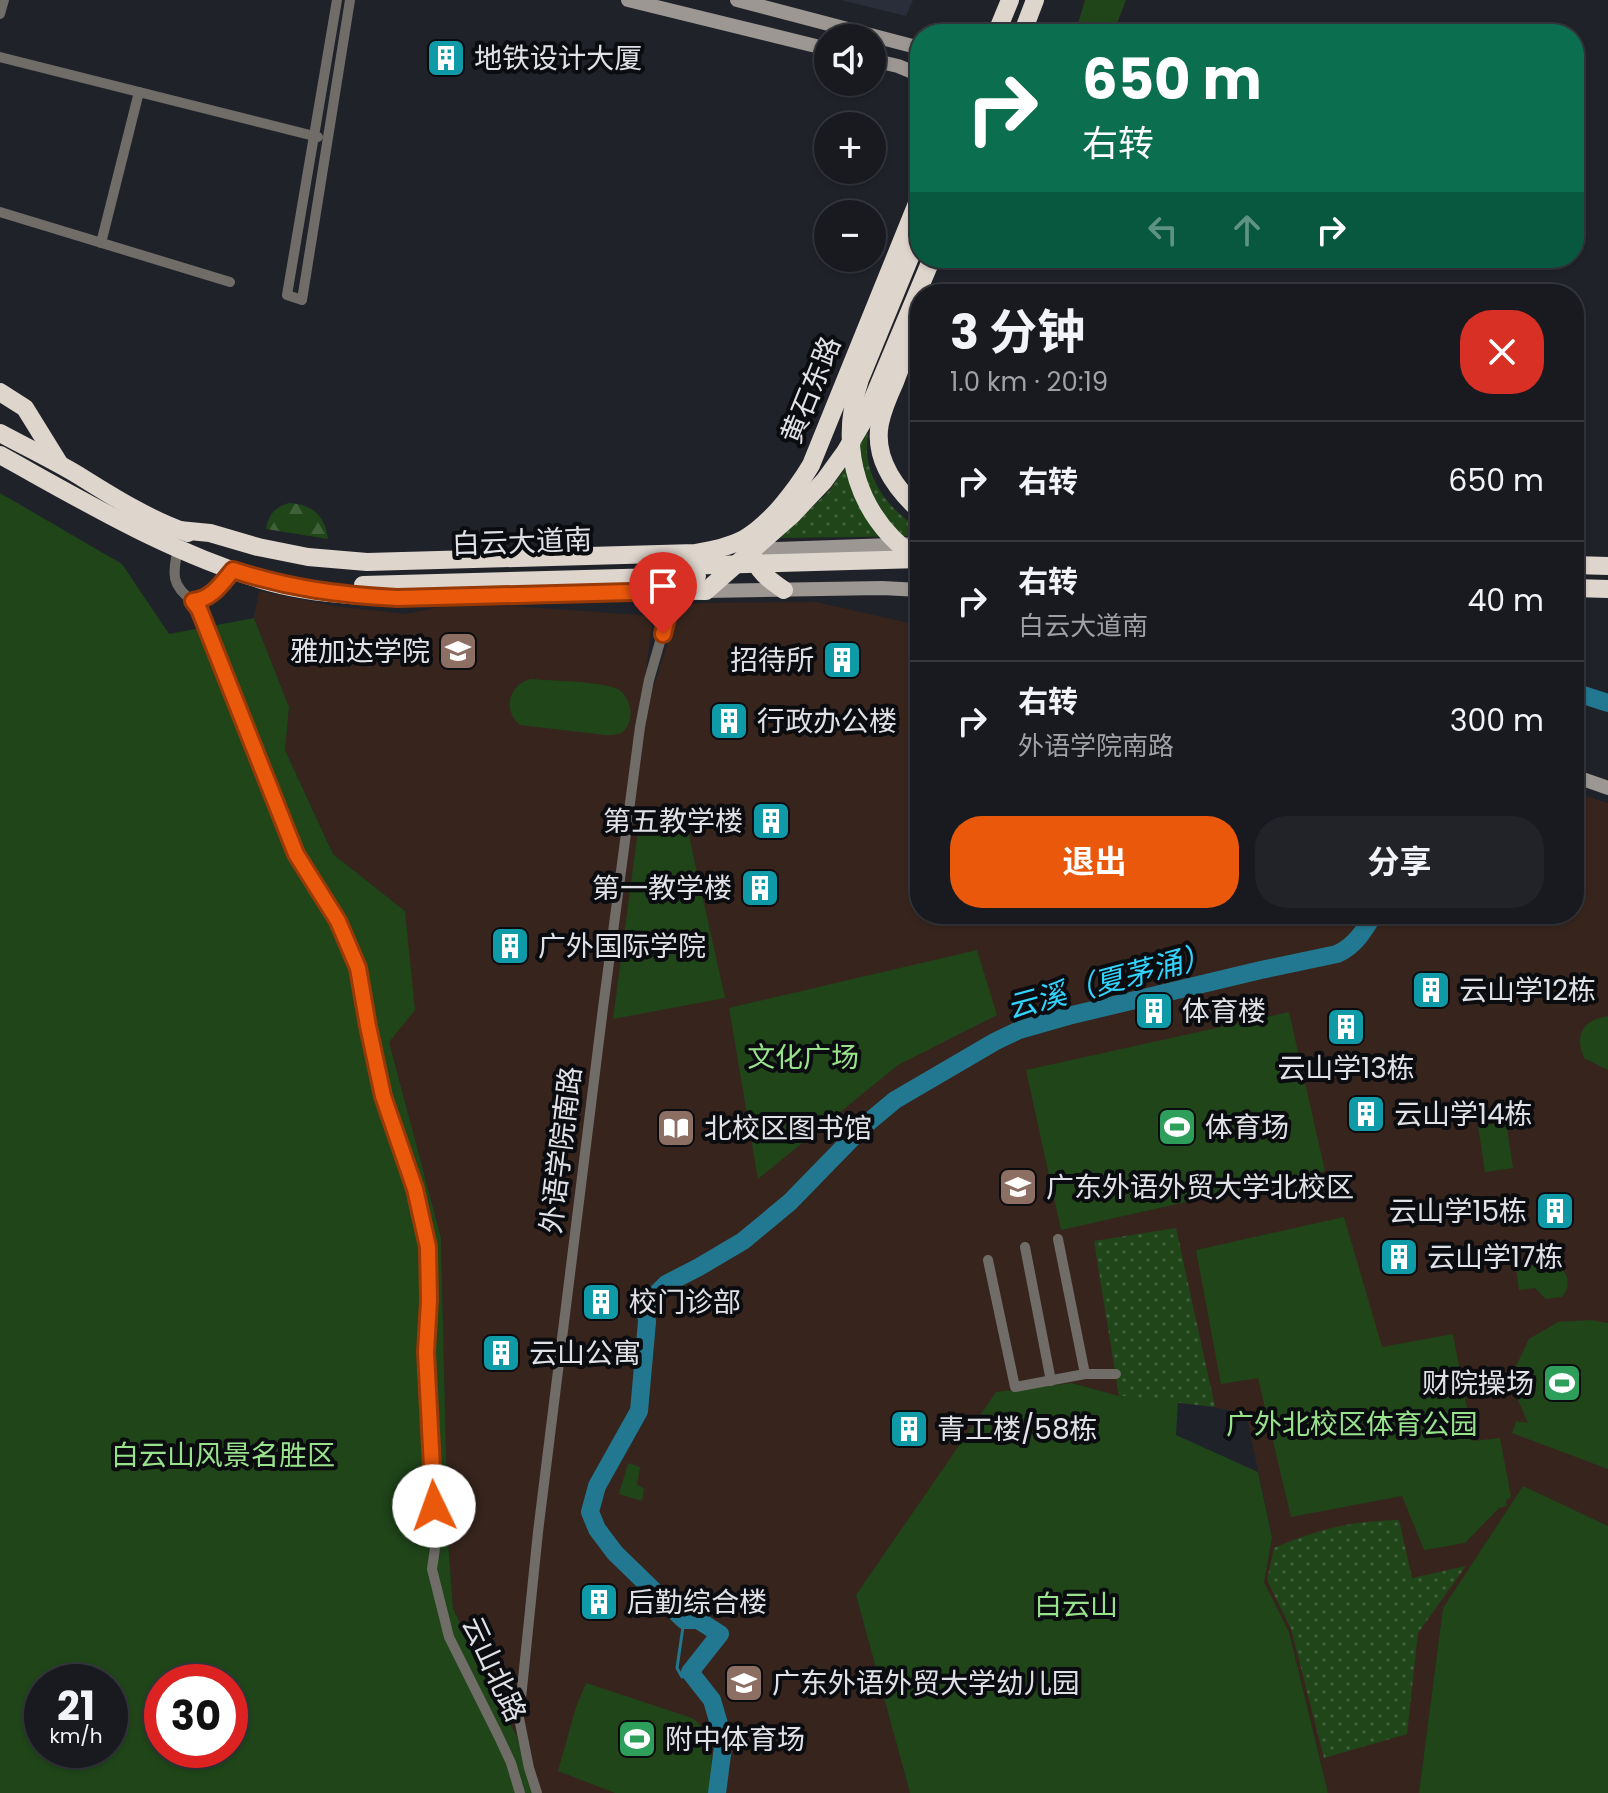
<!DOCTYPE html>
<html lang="zh">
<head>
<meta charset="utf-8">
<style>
	:root { --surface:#181a20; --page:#212329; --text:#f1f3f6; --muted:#9fa1a5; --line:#36383e; --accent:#ea580c }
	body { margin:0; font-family:Poppins,"Noto Sans SC",sans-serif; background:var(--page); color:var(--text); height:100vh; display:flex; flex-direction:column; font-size:30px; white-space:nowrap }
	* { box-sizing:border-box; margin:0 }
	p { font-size:26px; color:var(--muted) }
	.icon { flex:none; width:44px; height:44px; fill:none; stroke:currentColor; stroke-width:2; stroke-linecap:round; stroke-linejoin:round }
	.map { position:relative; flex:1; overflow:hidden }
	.sheet { position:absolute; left:910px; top:284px; width:674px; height:640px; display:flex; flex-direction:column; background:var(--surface); border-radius:32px; box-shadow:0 2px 6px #0004,0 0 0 2px var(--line) }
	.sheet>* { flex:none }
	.banner { position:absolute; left:910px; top:24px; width:674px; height:244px; border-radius:32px; box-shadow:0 2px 6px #0004,0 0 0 2px var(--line); background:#0b6e4f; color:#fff; overflow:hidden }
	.controls { position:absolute; left:814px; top:24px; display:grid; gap:16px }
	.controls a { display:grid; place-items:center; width:72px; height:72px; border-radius:50%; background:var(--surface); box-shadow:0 2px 6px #0004,0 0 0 2px var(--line); font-size:40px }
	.speed { position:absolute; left:24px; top:1664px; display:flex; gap:16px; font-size:40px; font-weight:700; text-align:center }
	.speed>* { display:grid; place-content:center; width:104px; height:104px; border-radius:50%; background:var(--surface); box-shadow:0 2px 6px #0004,0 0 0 2px var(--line); line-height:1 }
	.speed small { font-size:20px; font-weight:400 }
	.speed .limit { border:12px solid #d22; background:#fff; color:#111 }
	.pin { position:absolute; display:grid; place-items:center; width:68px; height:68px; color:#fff; margin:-82px -34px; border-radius:50% 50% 50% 0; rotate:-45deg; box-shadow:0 0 8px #0007 }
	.pin .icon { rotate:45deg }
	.me { position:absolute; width:88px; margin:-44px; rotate:357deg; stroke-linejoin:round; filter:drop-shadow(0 0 6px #0008) }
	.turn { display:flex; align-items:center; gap:28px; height:168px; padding:0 40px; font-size:36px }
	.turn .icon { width:104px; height:104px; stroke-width:2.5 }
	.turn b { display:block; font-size:56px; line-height:68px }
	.lanes { display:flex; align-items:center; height:76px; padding:0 40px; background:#0003; justify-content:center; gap:40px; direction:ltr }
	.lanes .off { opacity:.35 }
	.round { display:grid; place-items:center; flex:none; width:84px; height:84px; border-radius:32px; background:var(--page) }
	.headline { display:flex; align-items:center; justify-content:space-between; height:136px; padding:0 40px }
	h1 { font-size:48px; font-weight:700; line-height:60px }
	.action { display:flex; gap:16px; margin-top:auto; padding:16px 40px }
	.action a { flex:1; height:92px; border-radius:32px; background:var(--accent); color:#fff; font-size:32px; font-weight:700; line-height:92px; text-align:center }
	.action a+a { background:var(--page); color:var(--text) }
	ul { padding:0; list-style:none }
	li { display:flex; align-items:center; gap:24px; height:120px; padding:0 40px; border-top:2px solid var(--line) }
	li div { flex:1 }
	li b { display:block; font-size:30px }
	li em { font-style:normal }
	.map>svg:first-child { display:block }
	.built { fill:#2a2d3a }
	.education { fill:#37251d }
	.grass { fill:url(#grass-dots) }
	.forest { fill:url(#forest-firs) }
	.park { fill:#1f4519; fill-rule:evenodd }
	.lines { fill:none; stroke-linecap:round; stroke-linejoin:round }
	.stream { stroke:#227890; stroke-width:3 }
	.river { stroke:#227890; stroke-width:18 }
	.street { stroke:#706d69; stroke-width:10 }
	.secondary { stroke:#9c9792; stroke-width:14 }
	.highway { stroke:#ded5cd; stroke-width:18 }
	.route-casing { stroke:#983908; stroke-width:20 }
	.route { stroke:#ea580c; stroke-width:14 }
	.labels { text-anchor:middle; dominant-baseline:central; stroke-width:8; stroke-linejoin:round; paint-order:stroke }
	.poi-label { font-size:28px; fill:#e0e1e6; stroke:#0b0c0f; text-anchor:start }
	.street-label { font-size:28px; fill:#e0e1e6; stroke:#0b0c0f }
	.park-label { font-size:28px; fill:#98e28c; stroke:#0b0c0f }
	.water-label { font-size:30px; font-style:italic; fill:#32d4fe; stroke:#0b0c0f }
</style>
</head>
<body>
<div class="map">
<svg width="1608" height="1793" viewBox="0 0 1608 1793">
	<defs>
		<pattern id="grass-dots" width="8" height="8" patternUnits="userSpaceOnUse" patternTransform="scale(2)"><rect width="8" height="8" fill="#1f4519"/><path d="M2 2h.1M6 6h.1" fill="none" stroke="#3f603a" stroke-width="1.8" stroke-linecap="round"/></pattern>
		<pattern id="forest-firs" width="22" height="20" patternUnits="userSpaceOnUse" patternTransform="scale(2)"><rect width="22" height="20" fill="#1f4519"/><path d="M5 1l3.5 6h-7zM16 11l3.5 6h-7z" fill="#3f603a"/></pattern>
	</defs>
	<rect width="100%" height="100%" fill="#20222a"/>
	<path class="built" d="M841 0H913L906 16Z"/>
	<path class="education" d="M259 591 334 606 406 614 450 605 483 604 653 616 638 735 680 605 705 603 816 602 913 624 920 648V914H1574V793L1608 803V1526L1523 1487 1443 1608 1419 1793H1328L1289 1632 1263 1582 1272 1536 1246 1413 1178 1401 1119 1396 1072 1383 856 1595 910 1793H533L517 1737 453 1609 448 1540 441 1238 389 1042 405 911 333 854 285 750 289 707 254 618Z"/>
	<g class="grass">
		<path d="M868 419C868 430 867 441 867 452 869 485 893 513 920 529V536L780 538 828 492 845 468Z"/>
		<path d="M1176 1228 1215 1407 1119 1396 1094 1241Z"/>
		<path d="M1399 1520 1412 1578 1466 1566 1418 1633 1407 1734 1324 1758 1291 1629 1267 1580 1274 1548C1318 1529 1351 1521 1399 1520Z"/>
	</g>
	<path class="forest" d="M289 503C312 504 325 516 328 539L266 529C269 514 274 508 289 503Z"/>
	<g class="park">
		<path d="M1085 0H1126L1113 34H1075Z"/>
		<path d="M0 493 122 564 169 634 254 618 289 707 285 750 333 854 405 911 415 1010 389 1042 441 1238 448 1540 453 1609 517 1737 533 1793H0ZM42 1682H110V1750H42ZM162 1682H230V1750H162Z"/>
		<path d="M531 679C554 681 595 681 615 688 633 694 637 728 618 734 615 735 608 735 605 735L520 725C502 710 509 684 531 679Z"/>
		<path d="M639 823 687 827 725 998 613 1019Z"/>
		<path d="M977 950 997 1015 898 1065 758 1179 729 1008Z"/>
		<path d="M1289 1012 1325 1171 1061 1230 1026 1070Z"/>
		<path d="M1608 1016V1070L1584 1058C1574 1034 1583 1020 1608 1016Z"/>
		<path d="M1506 1122 1513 1168 1485 1172 1478 1126Z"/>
		<path d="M1344 1217 1382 1347 1453 1334 1473 1441 1500 1438 1511 1497 1506 1501 1507 1506 1499 1508 1465 1543 1424 1550 1402 1496 1291 1517 1258 1378 1221 1384 1196 1250Z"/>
		<path d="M1553 1262C1568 1271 1573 1284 1562 1297L1546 1299 1535 1288 1519 1290 1516 1268Z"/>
		<path d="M1590 1320 1608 1323V1469L1512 1433 1516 1421 1528 1423 1516 1395 1514 1370 1529 1339 1558 1322Z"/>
		<path d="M1072 1383 1119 1396 1178 1401 1176 1435 1258 1472 1272 1537 1264 1582 1289 1632 1328 1793H910L856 1595 996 1392Z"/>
		<path d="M628 1463 640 1467 637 1485 644 1488 642 1501 619 1494Z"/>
		<path d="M1523 1486 1608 1526V1793H1419L1443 1608Z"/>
		<path d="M586 1683 692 1718C717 1735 712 1767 709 1793H615L558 1771 576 1707Z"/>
	</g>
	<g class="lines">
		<path class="stream" d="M684 1620 677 1668 682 1677 690 1672"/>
		<g class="river">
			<path d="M1574 692 1608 703"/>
			<path d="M717 1793 723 1747 721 1731 712 1700 690 1672 720 1634 698 1620H684L615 1553 597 1529 590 1512 597 1486 639 1411 647 1322 646 1310 651 1299 666 1284 699 1267 743 1241 790 1202 865 1125 895 1100 996 1041 1019 1030 1068 1016 1261 970 1337 954C1355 946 1364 931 1374 914"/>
		</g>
		<g class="street">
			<path d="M337 0 287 295 302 300 350 0"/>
			<path d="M0 14 4 0"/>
			<path d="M0 57 318 137"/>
			<path d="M0 212 230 282"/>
			<path d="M101 243 139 92"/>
			<path d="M178 548C173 573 170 585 193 601 212 599 222 584 233 570"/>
			<path d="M193 601 199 609 296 854 338 921 358 968 368 1026 383 1096 415 1189 428 1247 429 1301 426 1352 436 1541 432 1569 449 1637 498 1735 511 1763 520 1793"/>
			<path d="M1058 1239 1085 1374"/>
			<path d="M1025 1247 1051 1381"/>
			<path d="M988 1260 1015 1387 1085 1374H1116"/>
			<path d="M537 1793 529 1768 519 1718 538 1532 603 1008 640 727 649 680 668 614 671 554"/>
		</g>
		<g class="secondary">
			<path d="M628 0 828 49"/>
			<path d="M737 0 920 48"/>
			<path d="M872 60 898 66 920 75"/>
			<path d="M749 550 920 544"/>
			<path d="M706 591 882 588 920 590"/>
			<path d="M1574 776 1608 788"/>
		</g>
		<g class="highway">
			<path d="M996 34 1010 0"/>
			<path d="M1022 34 1035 0"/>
			<path d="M920 317C912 339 903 360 895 382 889 395 883 409 880 423 873 458 896 489 920 511"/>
			<path d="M0 392 25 408 59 463"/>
			<path d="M0 433C26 447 53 460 78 475 113 497 148 519 188 533"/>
			<path d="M0 455C87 503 173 555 269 582 336 600 406 597 475 595 552 593 629 590 706 591L792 515 824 481 845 452 864 420 932 258"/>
			<path d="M179 530 210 533 258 547 308 557 367 562 695 553C712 550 729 547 744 539 770 524 796 490 811 465L920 196"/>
			<path d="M753 555C757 572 771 581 784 590"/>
			<path d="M920 561C857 518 837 450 860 379L920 233"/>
			<path d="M1574 565 1608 566"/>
			<path d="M680 566 920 559"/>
			<path d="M363 585 697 576"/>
			<path d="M1574 588 1608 589"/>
		</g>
	</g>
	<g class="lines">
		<g class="route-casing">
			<path id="route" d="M434 1506 426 1352 429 1301 428 1247 415 1189 383 1096 368 1026 358 968 338 921 296 854 199 609 193 601C212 599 221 584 233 570 288 588 339 595 397 598L670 591 668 614 663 634"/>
		</g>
		<use href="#route" class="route"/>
	</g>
	<defs>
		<g id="building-square" transform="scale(2)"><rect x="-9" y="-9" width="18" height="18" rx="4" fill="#0f9aa8" stroke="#0b0c0f"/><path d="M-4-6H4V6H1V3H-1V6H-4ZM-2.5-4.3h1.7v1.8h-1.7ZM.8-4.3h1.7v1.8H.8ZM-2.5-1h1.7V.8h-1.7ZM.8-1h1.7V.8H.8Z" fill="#fff"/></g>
		<g id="university-square" transform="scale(2)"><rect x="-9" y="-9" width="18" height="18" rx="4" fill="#8d6e63" stroke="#0b0c0f"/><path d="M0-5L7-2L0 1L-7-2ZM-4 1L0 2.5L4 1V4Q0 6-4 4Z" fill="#fff"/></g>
		<g id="stadium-square" transform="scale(2)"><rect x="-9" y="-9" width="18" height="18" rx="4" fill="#2e9e5b" stroke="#0b0c0f"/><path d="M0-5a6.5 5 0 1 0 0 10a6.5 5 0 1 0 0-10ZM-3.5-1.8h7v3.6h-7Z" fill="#fff"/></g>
		<g id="library-square" transform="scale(2)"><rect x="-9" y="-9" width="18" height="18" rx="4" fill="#8d6e63" stroke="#0b0c0f"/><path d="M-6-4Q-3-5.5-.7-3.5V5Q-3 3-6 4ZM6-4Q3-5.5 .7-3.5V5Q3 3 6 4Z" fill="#fff"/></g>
		<g id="school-square" transform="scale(2)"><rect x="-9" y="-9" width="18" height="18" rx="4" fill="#8d6e63" stroke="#0b0c0f"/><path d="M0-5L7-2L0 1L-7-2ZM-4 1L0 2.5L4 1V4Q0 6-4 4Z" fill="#fff"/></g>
	</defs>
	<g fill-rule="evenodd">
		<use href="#building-square" x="446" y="58"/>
		<use href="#university-square" x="458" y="651"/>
		<use href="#building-square" x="842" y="660"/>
		<use href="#building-square" x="729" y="721"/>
		<use href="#building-square" x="771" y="821"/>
		<use href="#building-square" x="760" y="888"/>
		<use href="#building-square" x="510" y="946"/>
		<use href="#building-square" x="1431" y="990"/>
		<use href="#building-square" x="1154" y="1011"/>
		<use href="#building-square" x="1346" y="1027"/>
		<use href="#building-square" x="1366" y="1114"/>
		<use href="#stadium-square" x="1177" y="1127"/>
		<use href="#library-square" x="676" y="1128"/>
		<use href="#university-square" x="1018" y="1187"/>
		<use href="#building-square" x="1555" y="1211"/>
		<use href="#building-square" x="1399" y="1257"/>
		<use href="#building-square" x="601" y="1302"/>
		<use href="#building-square" x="501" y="1353"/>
		<use href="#stadium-square" x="1562" y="1383"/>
		<use href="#building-square" x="909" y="1429"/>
		<use href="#building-square" x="599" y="1602"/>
		<use href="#school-square" x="744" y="1683"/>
		<use href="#stadium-square" x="637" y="1739"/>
	</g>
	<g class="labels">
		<g class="poi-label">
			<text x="474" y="58">地铁设计大厦</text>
			<text x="430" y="651" text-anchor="end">雅加达学院</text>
			<text x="814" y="660" text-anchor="end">招待所</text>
			<text x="757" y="721">行政办公楼</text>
			<text x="743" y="821" text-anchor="end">第五教学楼</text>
			<text x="732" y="888" text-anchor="end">第一教学楼</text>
			<text x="538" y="946">广外国际学院</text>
			<text x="1459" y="990">云山学12栋</text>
			<text x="1182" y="1011">体育楼</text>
			<text x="1346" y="1068" text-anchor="middle">云山学13栋</text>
			<text x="1394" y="1114">云山学14栋</text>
			<text x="1205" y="1127">体育场</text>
			<text x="704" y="1128">北校区图书馆</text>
			<text x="1046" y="1187">广东外语外贸大学北校区</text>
			<text x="1527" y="1211" text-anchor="end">云山学15栋</text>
			<text x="1427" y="1257">云山学17栋</text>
			<text x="629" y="1302">校门诊部</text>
			<text x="529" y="1353">云山公寓</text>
			<text x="1534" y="1383" text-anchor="end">财院操场</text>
			<text x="937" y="1429">青工楼/58栋</text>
			<text x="627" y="1602">后勤综合楼</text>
			<text x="772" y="1683">广东外语外贸大学幼儿园</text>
			<text x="665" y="1739">附中体育场</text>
		</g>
		<g class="street-label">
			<text transform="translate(811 390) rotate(-68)">黄石东路</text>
			<text transform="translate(522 542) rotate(-2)">白云大道南</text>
			<text transform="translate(561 1150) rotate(-83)">外语学院南路</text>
			<text transform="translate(494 1669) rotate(65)">云山北路</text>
		</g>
		<g class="park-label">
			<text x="803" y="1057">文化广场</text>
			<text x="1352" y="1424">广外北校区体育公园</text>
			<text x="223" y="1455">白云山风景名胜区</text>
			<text x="1076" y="1605">白云山</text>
		</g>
		<g class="water-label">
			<text transform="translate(1109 981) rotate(-15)">云溪（夏茅涌）</text>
		</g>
	</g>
</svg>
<div class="controls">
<a><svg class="icon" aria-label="sound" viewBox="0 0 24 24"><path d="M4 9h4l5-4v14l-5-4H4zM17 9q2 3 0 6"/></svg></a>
<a>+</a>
<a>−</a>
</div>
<div class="speed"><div>21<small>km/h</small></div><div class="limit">30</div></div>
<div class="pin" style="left:663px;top:634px;background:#d93025"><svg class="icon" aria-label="arrive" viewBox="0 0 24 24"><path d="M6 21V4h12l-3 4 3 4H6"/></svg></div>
<svg class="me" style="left:434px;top:1506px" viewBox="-20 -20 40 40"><circle r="19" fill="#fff"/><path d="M0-13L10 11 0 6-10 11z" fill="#ea580c"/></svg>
<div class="banner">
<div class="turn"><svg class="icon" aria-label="right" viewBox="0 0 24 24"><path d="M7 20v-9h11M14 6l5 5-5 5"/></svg><div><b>650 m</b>右转</div></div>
<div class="lanes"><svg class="icon off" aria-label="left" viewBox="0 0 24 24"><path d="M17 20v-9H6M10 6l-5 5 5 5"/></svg><svg class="icon off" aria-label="ahead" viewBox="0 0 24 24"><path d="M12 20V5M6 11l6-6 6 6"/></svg><svg class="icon" aria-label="right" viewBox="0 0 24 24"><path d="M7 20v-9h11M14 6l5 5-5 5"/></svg></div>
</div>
<section class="sheet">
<div class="headline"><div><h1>3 分钟</h1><p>1.0 km · 20:19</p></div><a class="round" style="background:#d93025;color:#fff"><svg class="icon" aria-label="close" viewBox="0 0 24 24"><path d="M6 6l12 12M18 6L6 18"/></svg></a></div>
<ul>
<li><svg class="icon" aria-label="right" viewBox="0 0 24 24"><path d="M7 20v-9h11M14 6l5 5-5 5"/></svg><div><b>右转</b></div><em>650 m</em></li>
<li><svg class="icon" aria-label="right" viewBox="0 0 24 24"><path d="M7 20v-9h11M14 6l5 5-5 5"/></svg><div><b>右转</b><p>白云大道南</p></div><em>40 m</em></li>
<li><svg class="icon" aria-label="right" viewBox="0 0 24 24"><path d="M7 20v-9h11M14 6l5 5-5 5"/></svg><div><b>右转</b><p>外语学院南路</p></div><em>300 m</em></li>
</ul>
<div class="action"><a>退出</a><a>分享</a></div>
</section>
</div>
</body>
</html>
